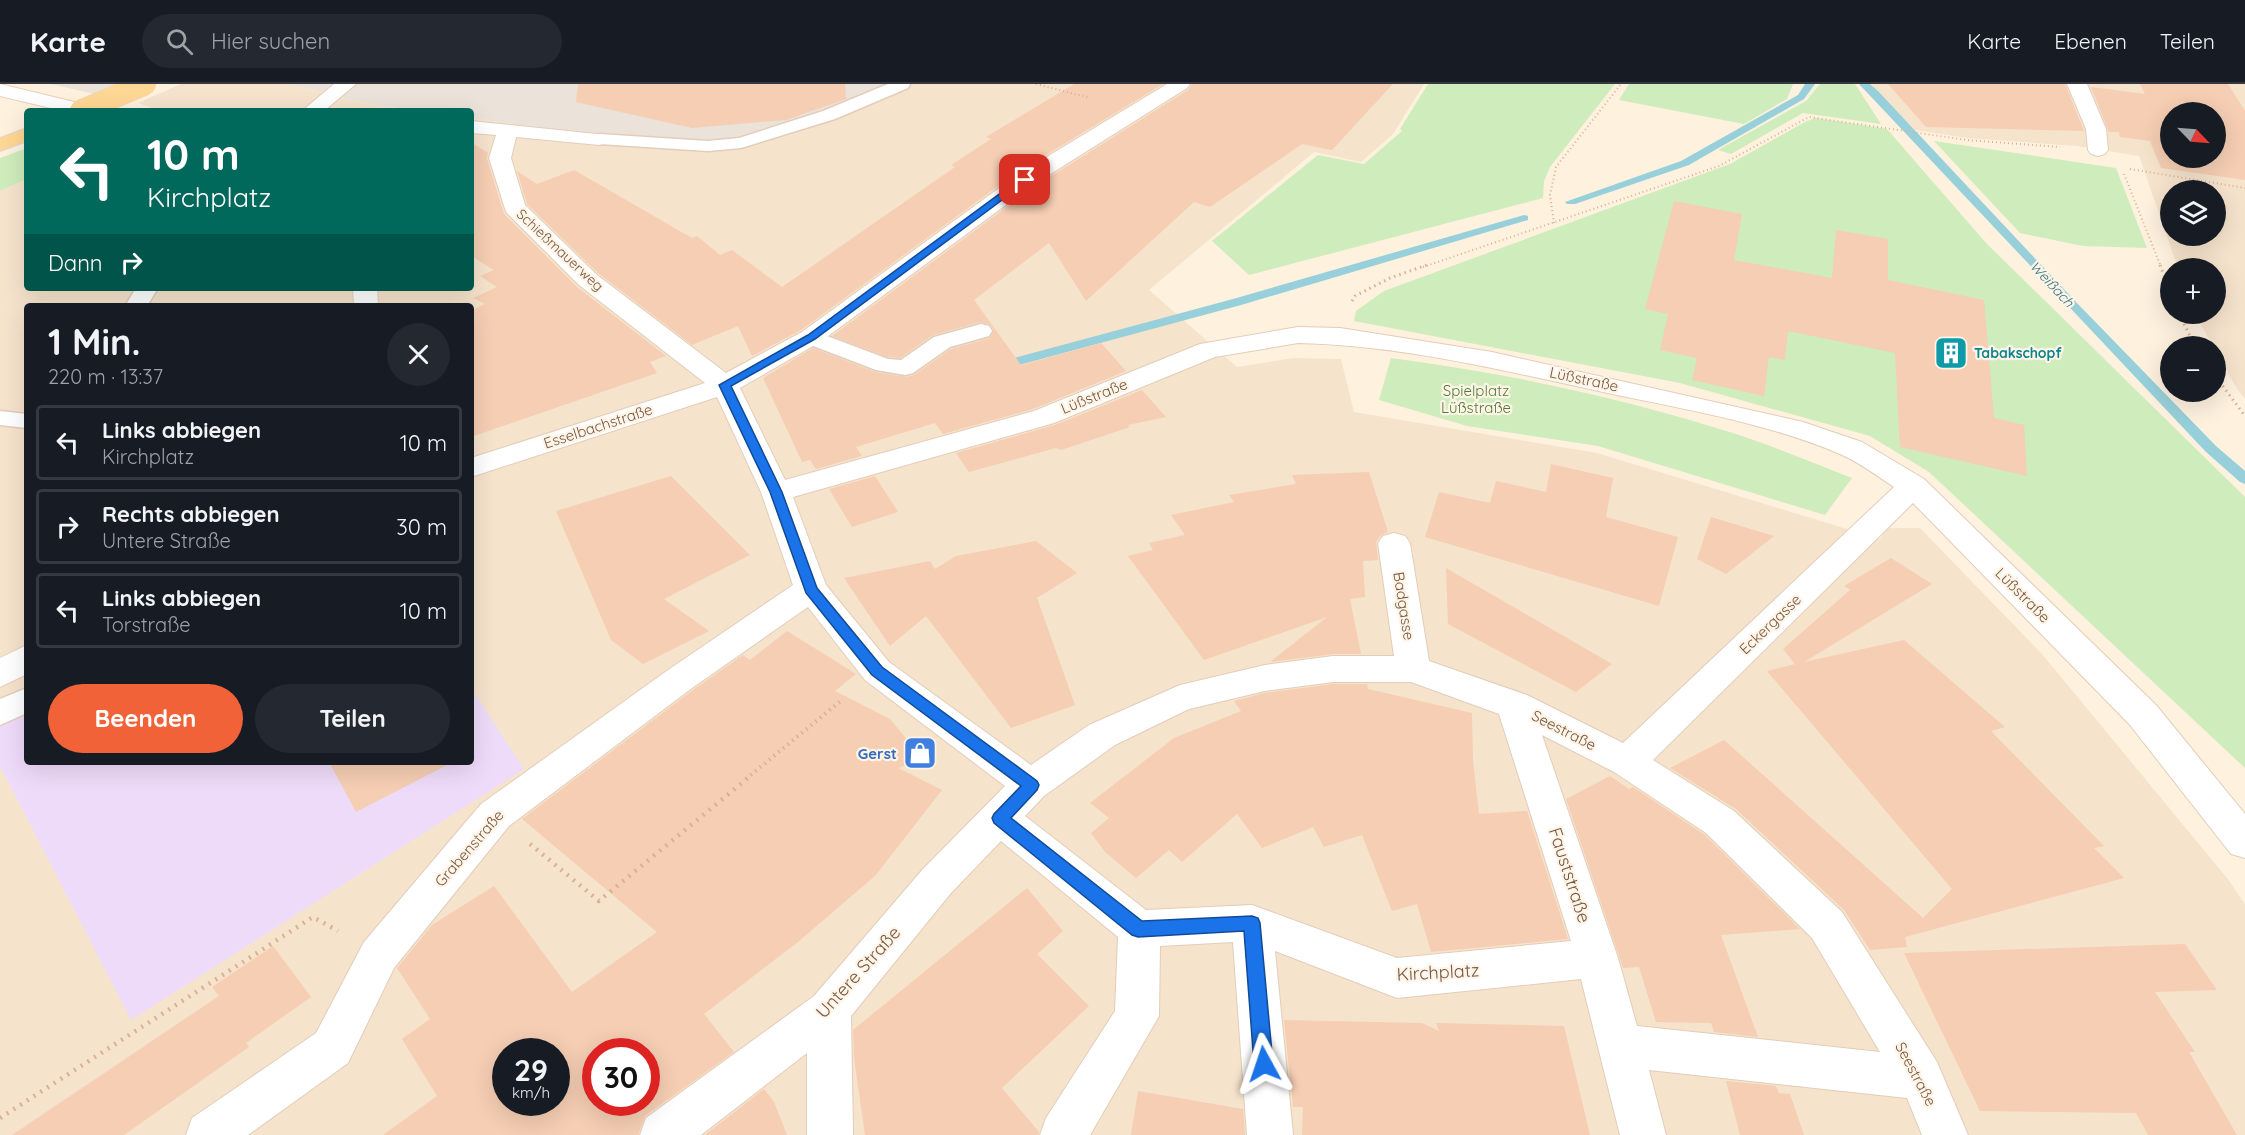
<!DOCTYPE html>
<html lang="de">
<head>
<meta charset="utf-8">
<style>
	:root { --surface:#171b24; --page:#242831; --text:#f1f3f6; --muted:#9ea1a6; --line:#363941; --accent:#f16239 }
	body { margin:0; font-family:Quicksand,sans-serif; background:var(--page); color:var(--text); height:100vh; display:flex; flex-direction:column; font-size:22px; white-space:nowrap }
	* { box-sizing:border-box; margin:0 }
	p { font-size:20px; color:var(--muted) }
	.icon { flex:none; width:33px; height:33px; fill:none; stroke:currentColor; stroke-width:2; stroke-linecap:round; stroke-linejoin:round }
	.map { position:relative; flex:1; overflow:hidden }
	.drawer { position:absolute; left:24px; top:219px; width:450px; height:462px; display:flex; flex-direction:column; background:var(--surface); border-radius:6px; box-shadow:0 6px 24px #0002 }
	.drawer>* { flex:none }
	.banner { position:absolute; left:24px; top:24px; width:450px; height:183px; border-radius:6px; box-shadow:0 6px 24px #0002; background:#00695c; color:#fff; overflow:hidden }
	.needle { width:39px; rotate:115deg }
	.tools { position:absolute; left:2160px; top:18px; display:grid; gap:12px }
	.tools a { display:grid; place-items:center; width:66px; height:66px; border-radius:50%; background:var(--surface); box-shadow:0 6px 24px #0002; font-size:30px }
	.speed { position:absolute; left:492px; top:954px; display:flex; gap:12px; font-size:30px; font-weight:700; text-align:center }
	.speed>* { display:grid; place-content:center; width:78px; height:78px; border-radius:50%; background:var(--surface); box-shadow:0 6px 24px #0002; line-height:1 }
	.speed small { font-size:15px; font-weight:400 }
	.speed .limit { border:9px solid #d22; background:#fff; color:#111 }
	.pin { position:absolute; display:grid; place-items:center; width:51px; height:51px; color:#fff; margin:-26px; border-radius:12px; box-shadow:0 3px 9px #0006 }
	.me { position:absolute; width:66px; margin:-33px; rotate:355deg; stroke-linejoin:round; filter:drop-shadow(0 0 4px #0008) }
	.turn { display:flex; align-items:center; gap:21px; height:126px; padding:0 24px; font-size:27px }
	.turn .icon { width:78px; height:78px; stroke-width:2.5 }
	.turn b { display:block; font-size:42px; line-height:51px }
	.then { display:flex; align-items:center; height:57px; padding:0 24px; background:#0003; gap:12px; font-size:22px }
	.round { display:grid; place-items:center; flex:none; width:63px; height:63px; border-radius:32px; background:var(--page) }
	.overview { display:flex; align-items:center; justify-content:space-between; height:102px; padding:0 24px }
	h1 { font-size:36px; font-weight:700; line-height:45px }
	.primary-button { display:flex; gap:12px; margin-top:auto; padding:12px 24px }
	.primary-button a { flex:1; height:69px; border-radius:36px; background:var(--accent); color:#fff; font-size:24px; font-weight:700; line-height:69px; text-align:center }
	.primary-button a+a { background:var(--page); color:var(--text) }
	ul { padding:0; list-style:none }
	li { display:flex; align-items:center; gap:18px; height:75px; margin:0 12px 9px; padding:0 12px; border:3px solid var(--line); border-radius:6px }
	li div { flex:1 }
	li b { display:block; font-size:22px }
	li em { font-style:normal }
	header { display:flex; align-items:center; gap:36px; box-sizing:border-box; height:84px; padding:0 30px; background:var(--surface); border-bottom:2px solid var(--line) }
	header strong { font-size:28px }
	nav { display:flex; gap:33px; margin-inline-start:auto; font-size:21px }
	.search { width:420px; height:54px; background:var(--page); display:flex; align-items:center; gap:15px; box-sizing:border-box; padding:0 21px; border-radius:33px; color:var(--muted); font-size:22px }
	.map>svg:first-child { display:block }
	.residential { fill:#f6e3cc; fill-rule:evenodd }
	.industrial { fill:#ebe2da }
	.education { fill:#eedbfa }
	.green { fill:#cfecbc }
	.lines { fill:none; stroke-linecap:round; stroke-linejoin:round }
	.stream { fill:#97d0da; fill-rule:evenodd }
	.building { fill:#f5ceb3; fill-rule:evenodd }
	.lane-casing { stroke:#e2cdba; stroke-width:3 }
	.street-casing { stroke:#e2cdba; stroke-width:2 }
	.secondary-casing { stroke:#ead0b9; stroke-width:2 }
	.primary-casing { stroke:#ded6d2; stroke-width:2 }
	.path-far3 { stroke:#d9b197; stroke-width:2; stroke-dasharray:1 3; stroke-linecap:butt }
	.path-far2 { stroke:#d9b197; stroke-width:3; stroke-dasharray:1.5 4; stroke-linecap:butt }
	.path-far1 { stroke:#d9b197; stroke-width:4; stroke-dasharray:1.5 4.5; stroke-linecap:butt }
	.path { stroke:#d9b197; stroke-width:4.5; stroke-dasharray:2 6; stroke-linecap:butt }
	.lane { fill:#fff; fill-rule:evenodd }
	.street { fill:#fff; fill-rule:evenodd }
	.secondary { fill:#fff; fill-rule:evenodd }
	.primary { fill:#ffd794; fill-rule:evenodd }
	.primary-bridge-casing { stroke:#ded6d2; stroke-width:23; stroke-linecap:butt }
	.primary-bridge { stroke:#ffd794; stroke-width:22 }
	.route { fill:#1a73e8; stroke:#114b97; stroke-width:1.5 }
	.labels { text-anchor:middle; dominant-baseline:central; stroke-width:4.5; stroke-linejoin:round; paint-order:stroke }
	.far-street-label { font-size:14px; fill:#755645; stroke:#fff5e6 }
	.far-water-label { font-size:14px; font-style:italic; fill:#3b7783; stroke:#fff5e6 }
	.far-culture-label { font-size:14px; font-weight:bold; fill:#0d838f; stroke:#fff5e6; text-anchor:start }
	.street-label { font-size:15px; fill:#755645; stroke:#fff5e6 }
	.park-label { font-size:15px; fill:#4f7c3c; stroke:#fff5e6 }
	.shop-label { font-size:15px; font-weight:bold; fill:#366cbe; stroke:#fff5e6; text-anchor:end }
	.near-street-label { font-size:18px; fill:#755645; stroke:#fff5e6 }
</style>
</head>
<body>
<header>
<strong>Karte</strong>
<div class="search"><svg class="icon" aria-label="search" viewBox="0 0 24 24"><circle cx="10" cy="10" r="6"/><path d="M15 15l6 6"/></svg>Hier suchen</div>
<nav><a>Karte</a><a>Ebenen</a><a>Teilen</a></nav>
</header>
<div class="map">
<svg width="2245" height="1051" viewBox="0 0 2245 1051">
	<rect width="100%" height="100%" fill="#fef1de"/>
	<g class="residential">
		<path d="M181 0H285L375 21 419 27H160L138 19Z"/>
		<path d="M887 0H1424L1393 50 1361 78 1314 68 1149 206 1237 283 1294 274 1341 275 1354 328 1597 369 1880 455 1887 444H1920L2042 570 2227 794 2245 820V1051H0V107L27 95V204H471V34L557 46 813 30ZM27 222H471V678H27ZM506 968H556V1018H506ZM596 968H646V1018H596Z"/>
		<path d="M1871 0H2245V315L2237 305 2195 230H2216V184H2178L2139 72 2077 62 1967 54 1915 46ZM2170 28H2216V74H2170ZM2170 106H2216V152H2170Z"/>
	</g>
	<g class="industrial">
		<path d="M51 0H117L94 10Z"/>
		<path d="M285 0H887L813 30 722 56 557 46 471 34V27H419L375 21Z"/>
	</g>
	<path class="education" d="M471 604 524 685 131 936 0 682V642L27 629V678H471Z"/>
	<g class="green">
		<path d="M1428 0H1615L1550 83 1544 97 1543 114 1249 191 1212 157 1318 71 1364 80 1402 47 1400 45Z"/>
		<path d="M1629 0H1793L1787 15 1744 40 1619 16Z"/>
		<path d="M1820 0H1855L1881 40 1803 29 1731 70 1718 66 1806 17Z"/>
		<path d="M1815 34 1887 45 1986 159 2245 413V684L1929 388 1870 352 1680 299 1354 237 1356 227 1384 207 1730 80 1805 38Z"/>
		<path d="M1934 57 2116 84 2147 164 2083 162 2020 149Z"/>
		<path d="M27 64V95L0 107V74Z"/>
		<path d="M1391 274C1507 289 1622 314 1733 349 1773 362 1813 379 1852 394L1825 431 1598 362 1467 342 1379 316Z"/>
	</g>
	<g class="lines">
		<g class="stream">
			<path d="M1805 0H1815L1804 15 1689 81 1575 120H1567L1565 118 1681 77 1798 11Z"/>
			<path d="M1859 0H1870L1878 7 2074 216 2216 362 2245 387V400L2240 398 2206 368Z"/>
			<path d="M1524 131 1528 132V136L1241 221 997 287 990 283 992 280 1233 215Z"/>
		</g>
	</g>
	<g class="building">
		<path d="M578 0H845L846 15 786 36 692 44 576 18Z"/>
		<path d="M1074 0H1163L1016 89 801 246 752 272 738 242 692 261 598 189 527 120 517 87 537 100 574 86 692 154 697 152 720 171 732 166 782 203 955 83 951 81 991 55 986 53Z"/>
		<path d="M1192 0H1393L1332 66 1302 60 1210 123 1194 118 1086 217 1049 159 974 216 1021 281 1101 259 1126 287 1033 325 943 350 935 339 856 363 862 372 816 385 810 376 802 378 763 294 813 264 875 288 906 293 914 291 951 265 990 254 994 246 990 240 980 238 933 251 900 274 888 273 832 252 1034 103 1188 6Z"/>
		<path d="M1888 0H2065L2084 47 1926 43Z"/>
		<path d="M2140 0H2228L2245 27V96L2161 84 2150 57 2120 53 2119 48H2109L2091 3 2145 10ZM2170 28H2216V74H2170Z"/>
		<path d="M471 58 488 69 487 75 504 130 577 203 666 272 650 278 657 289 471 353V227L485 220 473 214 497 203 480 192 494 186 471 172Z"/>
		<path d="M1674 117 1742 130 1734 176 1832 194 1836 146 1888 155V196L1984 216 1994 334 2024 341 2027 392 1900 363 1895 269 1788 247 1785 276 1769 273 1764 312 1692 296 1697 274 1660 266 1668 230 1645 225Z"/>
		<path d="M1142 306 1166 333 1128 341 1130 343 1061 366 1056 364 969 388 956 369 1055 341Z"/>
		<path d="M1551 380 1613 394 1606 433 1678 453 1659 522 1425 453 1439 408 1490 419 1496 397 1546 408Z"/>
		<path d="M1369 388 1388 448 1381 451 1376 458 1378 476 1363 477 1365 513 1350 515 1361 570H1333L1270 578 1327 533 1204 576 1128 472 1153 466 1149 459 1185 451 1171 431 1234 418 1229 411 1296 400 1292 391Z"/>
		<path d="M671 392 750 471 664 515 709 547 643 580 611 556 556 427Z"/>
		<path d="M875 392 898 428 852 443 829 405Z"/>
		<path d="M1711 433 1774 452 1726 490 1697 475Z"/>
		<path d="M1036 457 1077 489 1037 514 1075 621 1011 644 926 532 890 562 844 494 930 477 935 485 956 472Z"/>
		<path d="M1891 474 1932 500 1804 578 1904 556 2005 643 1991 647 2104 762 2094 764 2124 794 1905 853 1907 863 1870 866 1844 826 1736 725 1670 684 1724 656 1923 834 1952 805 1767 587 1795 580 1783 565 1850 506 1844 502Z"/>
		<path d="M1446 484 1612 580 1576 608 1448 540Z"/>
		<path d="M787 547 856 590 835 607 890 635 923 675 898 684 942 706 875 792 798 858 704 930 734 968 645 1032 638 1051H383L437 1012 402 955 430 935 397 884 432 841 494 802 572 908 657 848 522 735 693 606 743 571 750 576ZM506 968H556V1018H506ZM596 968H646V1018H596Z"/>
		<path d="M1333 600H1367L1368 605 1472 629 1473 677 1479 730 1527 727 1568 855 1431 868 1417 820 1392 827 1362 751 1324 763 1313 743 1262 764 1237 730 1182 778 1169 766 1136 794 1105 768 1091 749 1109 734 1090 719 1174 654 1241 627 1234 617 1265 609Z"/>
		<path d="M329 678H453L356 728Z"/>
		<path d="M1610 692 1629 705 1633 703 1705 751 1800 845 1721 851 1758 953 1714 948 1711 939 1656 938 1639 883 1623 884 1566 715Z"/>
		<path d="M1027 804 1063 847 1037 870 1089 922 1002 1004 1039 1048 1038 1051H865L854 974 853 946Z"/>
		<path d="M2185 860 2217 906 2155 908 2195 968H2189L2237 1051H2148L2136 1029 1980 1027 1904 869Z"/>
		<path d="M273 862 311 913 246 959 249 963 124 1051H12L219 912 212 903Z"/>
		<path d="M1284 936 1422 939 1439 947 1436 939 1564 942 1590 1051H1302L1303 1023H1293Z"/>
		<path d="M1726 997 1776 1002 1779 1009 1790 1010 1804 1051H1740Z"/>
		<path d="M764 1005 774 1018 787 1051H705Z"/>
		<path d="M1138 1007 1243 1025 1245 1051H1131Z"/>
	</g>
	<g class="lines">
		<g class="lane-casing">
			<g id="lane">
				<path d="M888 0H910L908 4 835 35 741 64 708 67 599 60 593 59 590 55 593 51 599 50 708 57 739 54 823 27Z"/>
				<path d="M136 204H158L147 222H125Z"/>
				<path d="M981 240 989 242 992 247 989 252 950 263 913 289 905 291 876 286 803 258 800 253 803 248 811 246 888 275 901 276 934 253Z"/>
				<path d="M0 327 27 330V344L0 341Z"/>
				<path d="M27 604V629L0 641V615Z"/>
			</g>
		</g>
		<g class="street-casing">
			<g id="street">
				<path d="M334 0H356L324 27H302Z"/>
				<path d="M1167 0H1190L1187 4 1033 101 820 258 740 304 785 396 1034 327 1200 260 1298 243 1340 244 1492 268 1803 338 1862 358 1924 395 2156 621 2245 730V774L2231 770 2130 641 1913 419 1653 676 1734 727 1842 828 1937 978 1968 1051H1922L1907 1014 1649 986 1666 1051H1620L1581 895 1397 914 1275 867 1293 1051H1247L1233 858 1160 862 1159 932 1090 1051H1040L1046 1034 1115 927 1118 853 1001 757 951 809 851 932 853 1051H807V969L701 1051H640L646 1034 814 912 923 785 1005 702 865 596 808 523 692 604 509 742 394 884 348 979 248 1051H186L192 1034 316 949 364 858 481 720 668 586 793 501 761 408 717 313 471 393V374L705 299 579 201 506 128 489 74 496 51 471 49V37L606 51 609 55 606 59 599 61 516 53 511 74 525 121 597 191 726 289 802 248 1017 91ZM1298 259C1397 261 1497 285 1594 306 1675 324 1763 337 1840 370 1859 378 1877 392 1894 403L1623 659 1527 611 1429 577 1410 459 1405 452 1394 449 1383 452 1378 459 1394 572H1333L1265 581 1180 601 1089 641 1031 681 889 578 826 501 793 413 1054 339 1215 273ZM1333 598H1411L1499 630 1571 857 1397 874 1252 821 1146 826 1025 732 1044 712 1115 661 1189 625 1265 607ZM1542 651 1614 688 1706 749 1812 854 1880 968 1637 942 1618 874Z"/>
				<path d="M2067 0H2087L2106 45 2108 66 2105 70 2098 72 2091 70 2088 66 2086 45Z"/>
			</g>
		</g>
		<g class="secondary-casing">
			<g id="secondary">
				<path d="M0 0 95 23 98 27H63L0 12Z"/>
				<path d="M353 204H377L378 222H354Z"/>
				<path d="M27 561V590L0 603V574Z"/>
			</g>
		</g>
		<g class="primary-casing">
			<path id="primary" d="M27 44V57L0 67V54Z"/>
		</g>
		<g class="path-far3">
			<path d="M1036 0 1090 14"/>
			<path d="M2130 85 2245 104"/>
			<path d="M2124 90 2161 183"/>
			<path d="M1554 139 1550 111 1556 83 1621 0"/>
			<path d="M1423 183 1719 82 1809 33 1967 56 2060 63"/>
		</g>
		<g class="path-far2">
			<path d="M2160 181 2170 207"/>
			<path d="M1352 217 1355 212 1390 194 1427 181"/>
			<path d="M2179 230 2195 262"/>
			<path d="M2216 293 2245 332"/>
		</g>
		<path class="path-far1" d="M746 695 843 615"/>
		<g class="path">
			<path d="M530 760 599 817 748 694"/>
			<path d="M0 1034 313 833 338 847"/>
		</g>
		<use href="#lane" class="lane"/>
		<use href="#street" class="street"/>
		<use href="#secondary" class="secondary"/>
		<use href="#primary" class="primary"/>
		<g class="primary-bridge-casing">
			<path id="primary-bridge" d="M81 27 145 0"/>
		</g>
		<use href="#primary-bridge" class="primary-bridge"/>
	</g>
	<path class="route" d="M1021 94 1029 96 815 255 731 302 782 408 817 504 882 583 1037 697 1039 701 1037 706 1011 734 1142 837 1252 832 1258 834 1260 839 1273 980 1270 987 1264 989 1257 987 1254 980 1244 847 1138 853 1132 851 994 739 992 734 994 730 1021 702 872 591 806 509 770 408 719 301 808 251Z"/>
	<defs>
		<g id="building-square" transform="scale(1.725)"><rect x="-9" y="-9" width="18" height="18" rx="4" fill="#0f9aa8" stroke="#fff5e6"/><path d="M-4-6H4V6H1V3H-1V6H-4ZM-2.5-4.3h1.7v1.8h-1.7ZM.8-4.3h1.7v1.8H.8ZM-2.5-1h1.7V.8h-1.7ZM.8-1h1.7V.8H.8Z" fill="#fff"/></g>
		<g id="shop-square" transform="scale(1.725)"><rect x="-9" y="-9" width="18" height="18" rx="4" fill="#3f7fe0" stroke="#fff5e6"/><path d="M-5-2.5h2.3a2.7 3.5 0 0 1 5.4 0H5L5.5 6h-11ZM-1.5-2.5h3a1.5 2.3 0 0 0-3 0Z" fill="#fff"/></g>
	</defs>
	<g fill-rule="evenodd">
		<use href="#building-square" x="1951" y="269"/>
		<use href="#shop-square" x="920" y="669"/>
	</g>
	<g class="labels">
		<g class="far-street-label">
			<text transform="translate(560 166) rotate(43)">Schießmauerweg</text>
		</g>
		<g class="far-water-label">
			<text transform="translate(2052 200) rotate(47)">Weißach</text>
		</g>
		<g class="far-culture-label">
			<text x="1974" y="269">Tabakschopf</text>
		</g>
		<g class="street-label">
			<text transform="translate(1584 295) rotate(12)">Lüßstraße</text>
			<text transform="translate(1094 312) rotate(-22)">Lüßstraße</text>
			<text transform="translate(598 342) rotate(-18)">Esselbachstraße</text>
			<text transform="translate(2023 511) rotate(45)">Lüßstraße</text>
			<text transform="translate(1404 522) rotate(81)">Badgasse</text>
			<text transform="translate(1770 540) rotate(-44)">Eckergasse</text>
			<text transform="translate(1564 646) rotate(27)">Seestraße</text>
			<text transform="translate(469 764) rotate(-49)">Grabenstraße</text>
			<text transform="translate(1916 990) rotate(62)">Seestraße</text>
		</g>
		<g class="park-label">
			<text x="1476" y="306">Spielplatz<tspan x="1476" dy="17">Lüßstraße</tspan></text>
		</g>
		<g class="shop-label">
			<text x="897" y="669">Gerst</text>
		</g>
		<g class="near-street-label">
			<text transform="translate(1570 791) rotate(72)">Fauststraße</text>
			<text transform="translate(858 888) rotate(-48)">Untere Straße</text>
			<text transform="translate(1438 888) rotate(-3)">Kirchplatz</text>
		</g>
	</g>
</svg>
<div class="tools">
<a><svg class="needle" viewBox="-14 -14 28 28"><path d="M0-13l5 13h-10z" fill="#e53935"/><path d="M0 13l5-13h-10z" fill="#9ea1a6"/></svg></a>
<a><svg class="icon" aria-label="layers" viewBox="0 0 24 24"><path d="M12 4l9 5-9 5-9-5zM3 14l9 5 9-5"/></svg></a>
<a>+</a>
<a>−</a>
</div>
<div class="speed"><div>29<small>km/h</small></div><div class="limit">30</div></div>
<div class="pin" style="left:1025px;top:96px;background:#d93025"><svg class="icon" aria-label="arrive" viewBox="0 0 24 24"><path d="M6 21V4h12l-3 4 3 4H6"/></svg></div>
<svg class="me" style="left:1264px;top:980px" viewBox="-20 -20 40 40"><path d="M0-17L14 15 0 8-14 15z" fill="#1a73e8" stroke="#fff" stroke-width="4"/></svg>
<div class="banner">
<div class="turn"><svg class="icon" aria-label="left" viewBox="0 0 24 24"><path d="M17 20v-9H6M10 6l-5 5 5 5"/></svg><div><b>10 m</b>Kirchplatz</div></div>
<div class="then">Dann<svg class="icon" aria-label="right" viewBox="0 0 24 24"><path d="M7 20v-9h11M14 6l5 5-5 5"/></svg></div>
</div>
<section class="drawer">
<div class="overview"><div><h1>1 Min.</h1><p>220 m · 13:37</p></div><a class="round"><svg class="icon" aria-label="close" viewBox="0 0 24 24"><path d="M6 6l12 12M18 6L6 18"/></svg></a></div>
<ul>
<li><svg class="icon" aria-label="left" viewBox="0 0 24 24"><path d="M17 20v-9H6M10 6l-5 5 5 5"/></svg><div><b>Links abbiegen</b><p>Kirchplatz</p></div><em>10 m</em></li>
<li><svg class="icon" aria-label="right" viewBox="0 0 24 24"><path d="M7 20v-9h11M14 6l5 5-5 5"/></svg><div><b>Rechts abbiegen</b><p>Untere Straße</p></div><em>30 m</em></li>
<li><svg class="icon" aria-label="left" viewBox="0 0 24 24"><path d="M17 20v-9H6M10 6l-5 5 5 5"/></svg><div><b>Links abbiegen</b><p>Torstraße</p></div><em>10 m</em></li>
</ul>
<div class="primary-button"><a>Beenden</a><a>Teilen</a></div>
</section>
</div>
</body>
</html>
